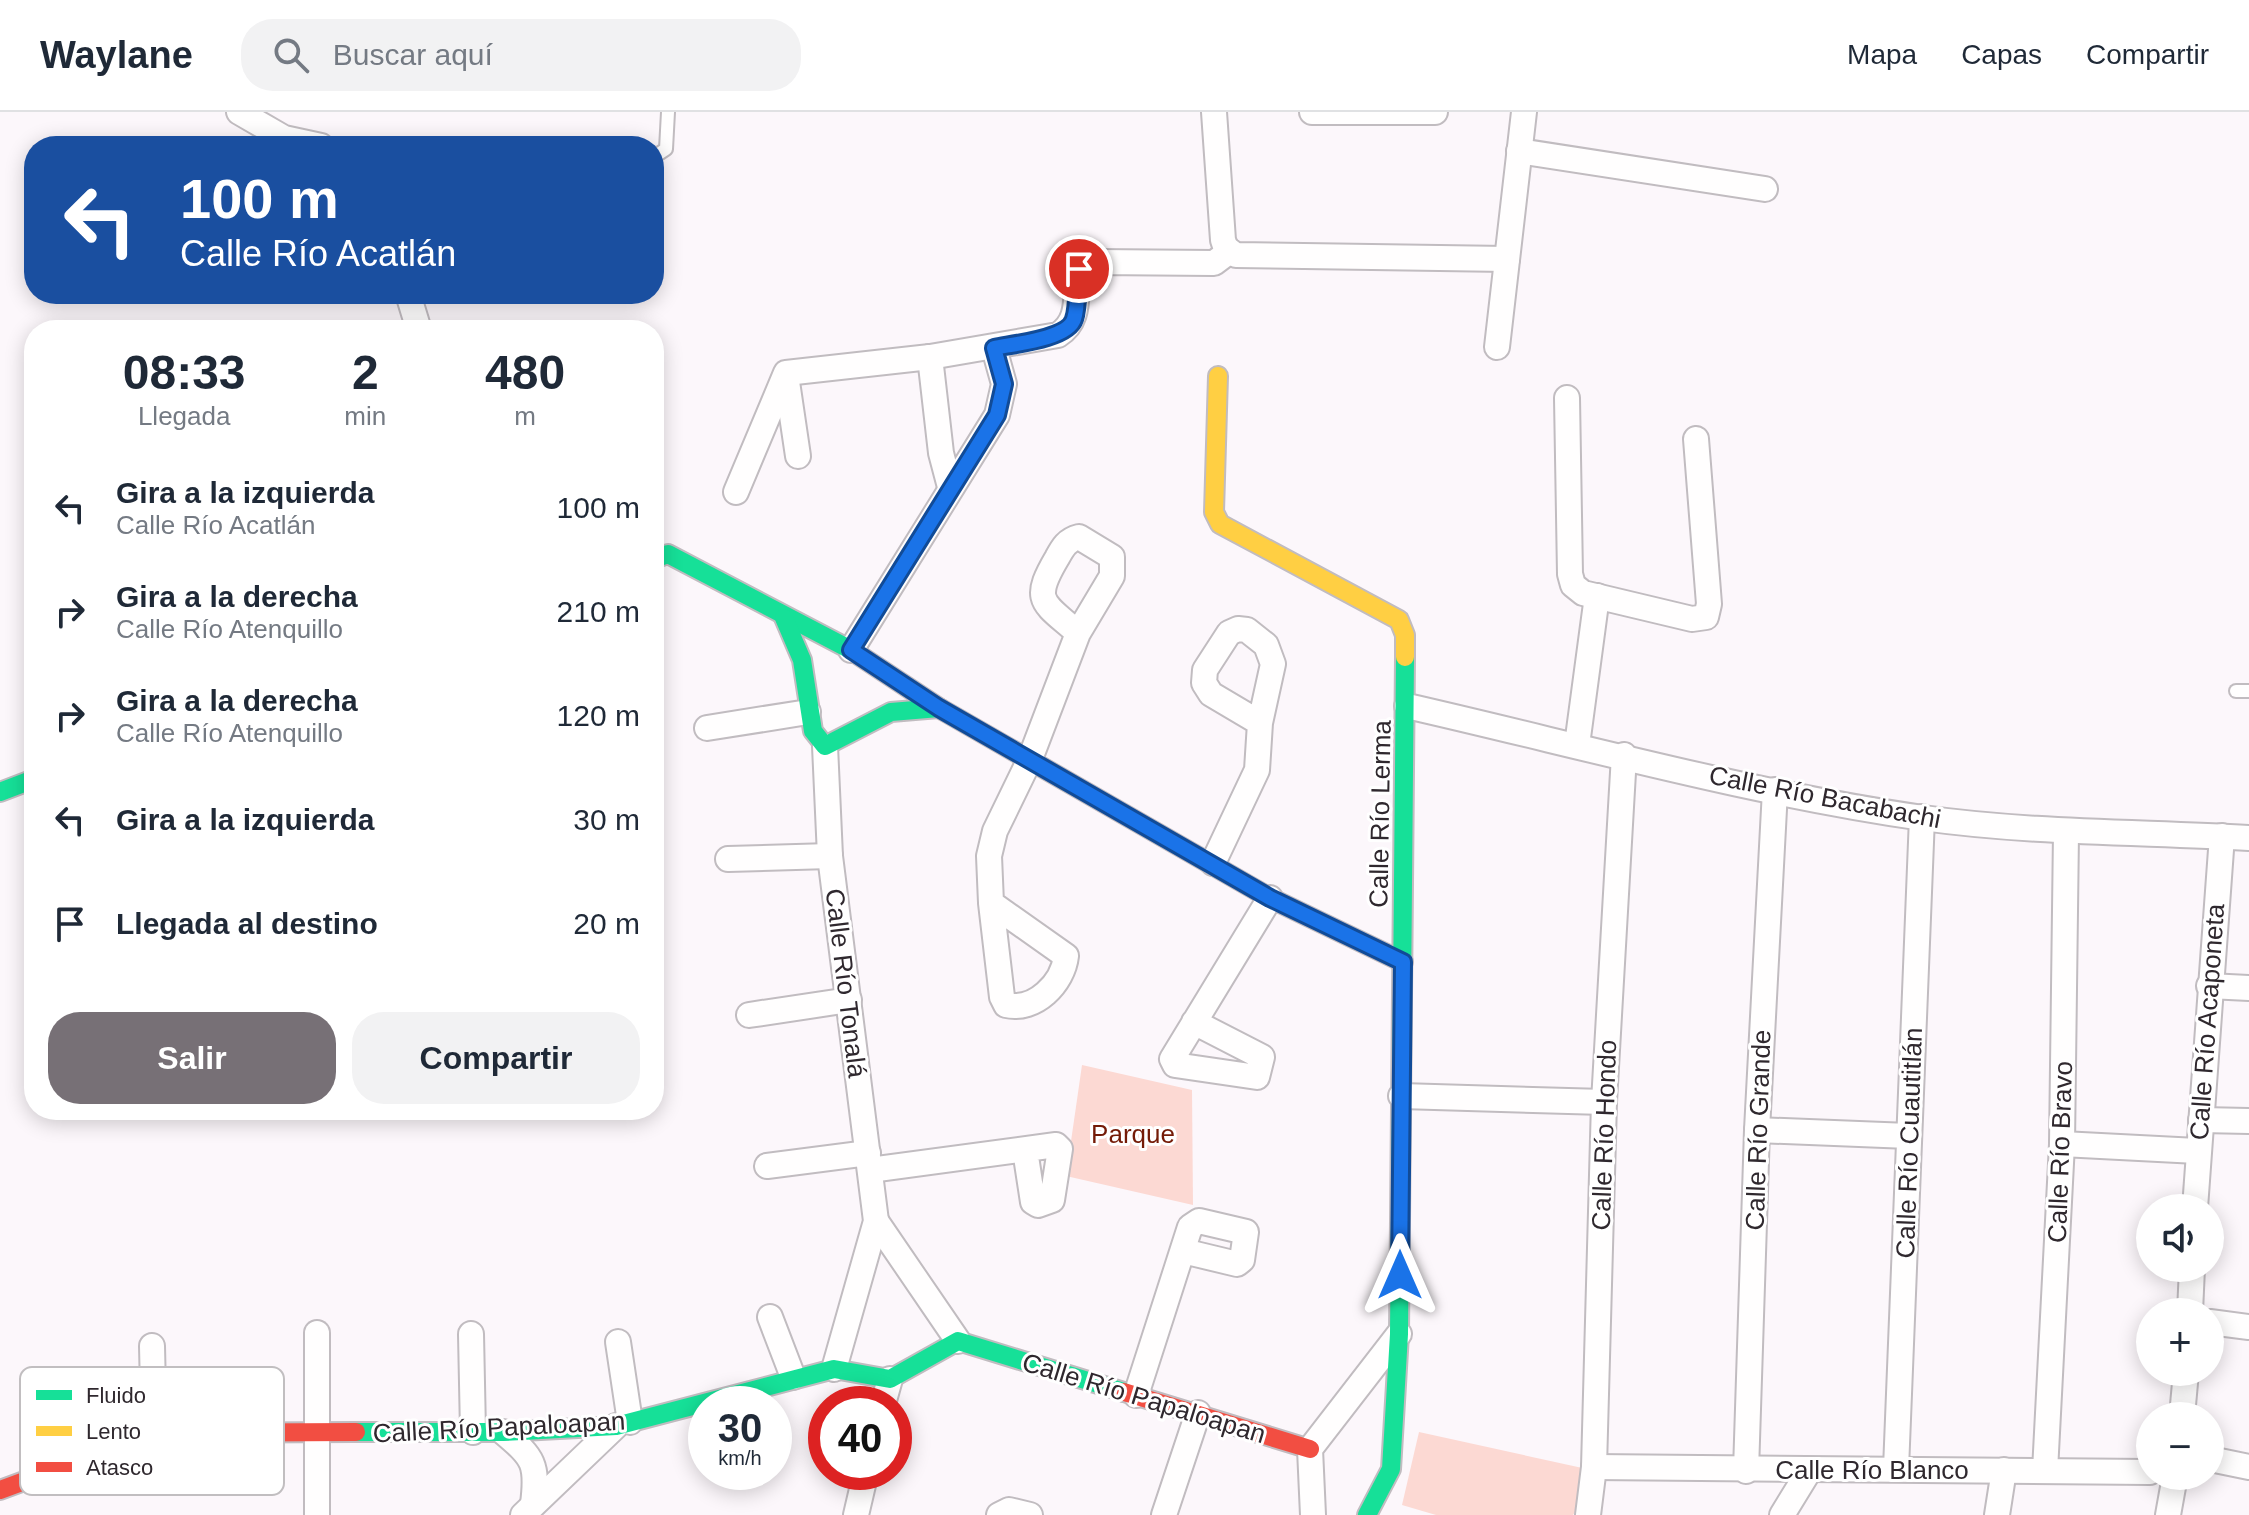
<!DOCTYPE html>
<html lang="es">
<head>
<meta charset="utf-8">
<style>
	:root { --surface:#fff; --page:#f2f2f3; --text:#1f2937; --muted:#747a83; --line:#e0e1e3; --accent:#777076 }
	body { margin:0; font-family:Arial,sans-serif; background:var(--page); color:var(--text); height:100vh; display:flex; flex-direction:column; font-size:30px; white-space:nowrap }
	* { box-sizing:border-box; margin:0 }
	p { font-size:26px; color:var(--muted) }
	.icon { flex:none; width:44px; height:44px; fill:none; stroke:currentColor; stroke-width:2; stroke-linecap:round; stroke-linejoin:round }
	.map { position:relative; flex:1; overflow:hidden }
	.details { position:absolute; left:24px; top:208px; width:640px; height:800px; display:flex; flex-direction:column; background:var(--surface); border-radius:32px; box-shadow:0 4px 20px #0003 }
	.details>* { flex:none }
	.top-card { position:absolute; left:24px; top:24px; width:640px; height:168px; border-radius:32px; box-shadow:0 4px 20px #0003; background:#1a4fa0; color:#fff; overflow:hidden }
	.buttons { position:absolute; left:2136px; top:1082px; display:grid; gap:16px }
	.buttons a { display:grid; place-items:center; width:88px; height:88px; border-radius:50%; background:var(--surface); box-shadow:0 4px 20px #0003; font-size:40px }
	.speed { position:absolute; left:688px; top:1274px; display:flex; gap:16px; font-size:40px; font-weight:700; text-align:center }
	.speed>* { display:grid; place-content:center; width:104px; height:104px; border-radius:50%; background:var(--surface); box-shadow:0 4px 20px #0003; line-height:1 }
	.speed small { font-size:20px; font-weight:400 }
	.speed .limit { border:12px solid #d22; background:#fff; color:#111 }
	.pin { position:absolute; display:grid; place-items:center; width:68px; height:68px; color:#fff; margin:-34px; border:4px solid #fff; border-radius:50%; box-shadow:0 2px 8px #0007 }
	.me { position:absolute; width:88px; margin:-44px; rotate:0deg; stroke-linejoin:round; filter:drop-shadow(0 0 6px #0008) }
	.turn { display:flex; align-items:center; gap:28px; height:168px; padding:0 24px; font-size:36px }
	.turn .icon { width:104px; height:104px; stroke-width:2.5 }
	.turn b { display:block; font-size:56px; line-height:68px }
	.eta { display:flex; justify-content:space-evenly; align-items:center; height:136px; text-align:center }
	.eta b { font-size:48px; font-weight:700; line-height:56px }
	.cta { display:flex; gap:16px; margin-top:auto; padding:16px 24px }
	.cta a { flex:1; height:92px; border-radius:32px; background:var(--accent); color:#fff; font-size:32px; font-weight:700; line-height:92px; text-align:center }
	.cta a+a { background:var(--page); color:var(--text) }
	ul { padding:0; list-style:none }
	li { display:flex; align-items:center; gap:24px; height:104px; padding:0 24px }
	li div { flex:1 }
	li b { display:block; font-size:30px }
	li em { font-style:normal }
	header { display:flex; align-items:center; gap:48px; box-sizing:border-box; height:112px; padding:0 40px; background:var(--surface); border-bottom:2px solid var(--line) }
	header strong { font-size:38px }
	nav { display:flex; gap:44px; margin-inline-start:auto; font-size:28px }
	.search { width:560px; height:72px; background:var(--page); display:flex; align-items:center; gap:20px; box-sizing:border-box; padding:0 28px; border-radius:32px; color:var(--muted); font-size:30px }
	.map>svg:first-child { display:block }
	.green { fill:#fcd9d3 }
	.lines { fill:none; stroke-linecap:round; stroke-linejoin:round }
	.lane-casing { stroke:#c1bcc0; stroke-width:16 }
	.street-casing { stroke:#c1bcc0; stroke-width:28 }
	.fast-casing { stroke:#c1bcc0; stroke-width:22 }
	.slow-casing { stroke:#c1bcc0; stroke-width:22 }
	.jam-casing { stroke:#c1bcc0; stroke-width:22 }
	.lane { stroke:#fffefe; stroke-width:12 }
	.street { stroke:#fffefe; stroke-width:24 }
	.fast { stroke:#16e098; stroke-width:18 }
	.slow { stroke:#ffcf43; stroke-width:18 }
	.jam { stroke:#f24e42; stroke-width:18 }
	.route-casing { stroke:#114b97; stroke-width:20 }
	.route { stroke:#1a73e8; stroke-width:14 }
	.labels { text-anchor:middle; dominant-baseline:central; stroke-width:6; stroke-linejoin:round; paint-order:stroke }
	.street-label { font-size:26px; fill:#2f282e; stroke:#fff }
	.park-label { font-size:26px; fill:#741b07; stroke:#fff }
	.key { fill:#fff; stroke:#c1bec0; stroke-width:2 }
	.key-label { font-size:22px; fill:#2f282e }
</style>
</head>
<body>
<header>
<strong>Waylane</strong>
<div class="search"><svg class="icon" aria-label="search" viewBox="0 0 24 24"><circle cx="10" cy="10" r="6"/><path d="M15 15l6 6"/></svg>Buscar aquí</div>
<nav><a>Mapa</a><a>Capas</a><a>Compartir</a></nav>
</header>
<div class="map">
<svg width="2249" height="1403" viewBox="0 0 2249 1403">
	<rect width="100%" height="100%" fill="#fcf7fb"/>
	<g class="green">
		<path d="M1082 953 1192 978 1193 1093 1066 1064Z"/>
		<path d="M1419 1320 1587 1357V1383L1573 1403H1436L1402 1393Z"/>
	</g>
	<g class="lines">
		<g class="lane-casing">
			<g id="lane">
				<path d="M654 45 666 37 668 0"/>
				<path d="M2236 579H2249"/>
			</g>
		</g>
		<g class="street-casing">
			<g id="street">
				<path d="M239 0 284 26 321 34"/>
				<path d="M1214 0 1223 128 1226 137 1236 143 1507 147"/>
				<path d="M1312 0H1435"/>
				<path d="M1519 39 1765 77"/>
				<path d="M408 182 419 218"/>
				<path d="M1497 235 1524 0"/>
				<path d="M930 245 941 341 950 375"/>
				<path d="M786 263 798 344"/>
				<path d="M1567 286 1570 462 1573 473 1583 481 1692 507 1706 505 1709 492 1696 327"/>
				<path d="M736 380 786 261 930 245 1058 223C1082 208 1074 182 1079 157L1096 150 1214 151 1230 139"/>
				<path d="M851 538 997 303 1004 272 994 236"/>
				<path d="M1407 594C1578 633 1749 681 1923 706 2031 721 2140 720 2249 726"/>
				<path d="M707 616 808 600"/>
				<path d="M1577 633 1597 484"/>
				<path d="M825 634 830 744 876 1109 834 1257"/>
				<path d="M728 747 830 744"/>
				<path d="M1213 751 1257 658 1260 611 1273 552 1266 533 1247 518 1238 517 1229 521 1205 558 1204 571 1211 582 1260 611"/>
				<path d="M991 791 1066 844C1063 871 1035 900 1006 893L1002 885 991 791 989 744 995 719 1030 647 1078 521 1112 464V445L1079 425C1067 428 1063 435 1057 446 1031 490 1043 490 1078 521"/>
				<path d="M2209 874 2249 876"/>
				<path d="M749 903 849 888"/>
				<path d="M1194 910 1262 945 1257 965 1175 953 1172 947 1270 786"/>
				<path d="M1401 984 1604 990"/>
				<path d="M2201 1008 2249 1009"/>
				<path d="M1757 1018 1909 1024"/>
				<path d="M2062 1032 2197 1039"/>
				<path d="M767 1054 868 1041"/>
				<path d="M870 1058 1056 1033 1060 1037 1052 1088 1038 1093 1033 1090 1025 1038"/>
				<path d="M2195 1096 2222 724"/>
				<path d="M876 1109 958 1229"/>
				<path d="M2190 1200 2192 1156"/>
				<path d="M770 1205 793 1265"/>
				<path d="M2210 1210 2249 1215"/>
				<path d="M317 1221V1403"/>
				<path d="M471 1222 473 1320"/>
				<path d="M618 1230 630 1310"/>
				<path d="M152 1234 154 1321"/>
				<path d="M1136 1283 1190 1115 1199 1109 1246 1120 1242 1148 1237 1152 1183 1139"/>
				<path d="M883 1292 890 1267"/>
				<path d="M2182 1304 2186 1260"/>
				<path d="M503 1320C534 1346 538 1352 533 1392"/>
				<path d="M2210 1347 2249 1355"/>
				<path d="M1594 1355 2150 1360"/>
				<path d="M1896 1357 1922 705"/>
				<path d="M1746 1359 1757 1018 1775 678"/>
				<path d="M2045 1359 2062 1032 2066 721"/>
				<path d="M523 1403 616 1314"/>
				<path d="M856 1403 866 1360"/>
				<path d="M999 1403 1009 1398 1030 1403"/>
				<path d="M1164 1403 1198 1301"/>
				<path d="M1313 1403 1310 1337 1399 1222"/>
				<path d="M1588 1403 1594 1355 1604 990 1624 643"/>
				<path d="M1782 1403 1809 1359"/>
				<path d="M1997 1403 2004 1358"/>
				<path d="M2168 1403 2175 1364"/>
			</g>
		</g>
		<g class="fast-casing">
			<g id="fast">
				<path d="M654 447 668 442 851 538 939 596 1270 786 1403 850"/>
				<path d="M784 506 802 548 813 619 825 634 891 600 939 596"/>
				<path d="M0 680 34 667"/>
				<path d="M356 1320H503L616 1314 834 1257 890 1267 958 1229 1124 1280"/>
				<path d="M1367 1403 1391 1357 1399 1222 1405 545"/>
			</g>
		</g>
		<g class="slow-casing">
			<path id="slow" d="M1218 264 1214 400 1220 412 1399 508 1405 523V545"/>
		</g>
		<g class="jam-casing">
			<g id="jam">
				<path d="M1124 1280 1310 1337"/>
				<path d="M0 1378 154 1321 356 1320"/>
			</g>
		</g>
		<use href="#lane" class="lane"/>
		<use href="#street" class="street"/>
		<use href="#fast" class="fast"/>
		<use href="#slow" class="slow"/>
		<use href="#jam" class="jam"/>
	</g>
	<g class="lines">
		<g class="route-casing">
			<path id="route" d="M1079 157C1076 173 1079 192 1074 207 1068 227 1013 232 994 236L1004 272 997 303 851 538 939 596 1270 786 1403 850 1400 1163"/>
		</g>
		<use href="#route" class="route"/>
	</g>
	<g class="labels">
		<g class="street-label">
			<text transform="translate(1825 685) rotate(11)">Calle Río Bacabachi</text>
			<text transform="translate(1380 702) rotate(-89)">Calle Río Lerma</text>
			<text transform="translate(846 871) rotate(83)">Calle Río Tonalá</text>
			<text transform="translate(2207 910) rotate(-86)">Calle Río Acaponeta</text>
			<text transform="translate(1758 1018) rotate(-88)">Calle Río Grande</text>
			<text transform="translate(1604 1023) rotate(-88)">Calle Río Hondo</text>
			<text transform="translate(1909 1031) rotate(-88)">Calle Río Cuautitlán</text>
			<text transform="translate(2060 1040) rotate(-88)">Calle Río Bravo</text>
			<text transform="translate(1144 1286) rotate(17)">Calle Río Papaloapan</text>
			<text transform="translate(499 1315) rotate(-3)">Calle Río Papaloapan</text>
			<text x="1872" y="1358">Calle Río Blanco</text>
		</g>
		<g class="park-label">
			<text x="1133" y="1022">Parque</text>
		</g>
	</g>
	<rect x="20" y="1255" width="264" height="128" rx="12" class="key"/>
	<rect x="36" y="1278" width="36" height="10" fill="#16e098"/>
	<rect x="36" y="1314" width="36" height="10" fill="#ffcf43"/>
	<rect x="36" y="1350" width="36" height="10" fill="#f24e42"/>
	<g class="key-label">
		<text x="86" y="1291">Fluido</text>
		<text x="86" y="1327">Lento</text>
		<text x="86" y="1363">Atasco</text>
	</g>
</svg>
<div class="buttons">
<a><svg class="icon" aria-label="sound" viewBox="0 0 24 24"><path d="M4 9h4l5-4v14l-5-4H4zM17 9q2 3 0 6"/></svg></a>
<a>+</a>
<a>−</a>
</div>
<div class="speed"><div>30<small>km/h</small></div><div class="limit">40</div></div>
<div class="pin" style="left:1079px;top:157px;background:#d93025"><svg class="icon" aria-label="arrive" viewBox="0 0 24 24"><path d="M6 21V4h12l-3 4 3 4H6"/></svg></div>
<svg class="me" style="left:1400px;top:1163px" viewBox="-20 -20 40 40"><path d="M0-17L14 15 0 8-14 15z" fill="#1a73e8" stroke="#fff" stroke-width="4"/></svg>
<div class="top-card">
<div class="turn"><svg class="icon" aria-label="left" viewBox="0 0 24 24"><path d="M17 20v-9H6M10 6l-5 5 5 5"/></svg><div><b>100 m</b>Calle Río Acatlán</div></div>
</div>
<section class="details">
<div class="eta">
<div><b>08:33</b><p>Llegada</p></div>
<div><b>2</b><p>min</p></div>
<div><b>480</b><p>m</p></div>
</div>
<ul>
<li><svg class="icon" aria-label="left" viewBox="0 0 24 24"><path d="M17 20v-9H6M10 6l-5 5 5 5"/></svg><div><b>Gira a la izquierda</b><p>Calle Río Acatlán</p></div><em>100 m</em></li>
<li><svg class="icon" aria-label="right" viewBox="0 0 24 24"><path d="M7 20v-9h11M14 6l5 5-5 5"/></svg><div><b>Gira a la derecha</b><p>Calle Río Atenquillo</p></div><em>210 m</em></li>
<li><svg class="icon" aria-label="right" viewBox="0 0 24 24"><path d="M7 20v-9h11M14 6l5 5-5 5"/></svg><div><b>Gira a la derecha</b><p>Calle Río Atenquillo</p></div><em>120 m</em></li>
<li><svg class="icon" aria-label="left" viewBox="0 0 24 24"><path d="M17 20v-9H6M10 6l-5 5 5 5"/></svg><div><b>Gira a la izquierda</b></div><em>30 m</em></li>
<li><svg class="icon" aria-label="arrive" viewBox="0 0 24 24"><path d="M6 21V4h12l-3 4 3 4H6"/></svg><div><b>Llegada al destino</b></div><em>20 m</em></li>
</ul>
<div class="cta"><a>Salir</a><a>Compartir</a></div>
</section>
</div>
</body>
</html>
